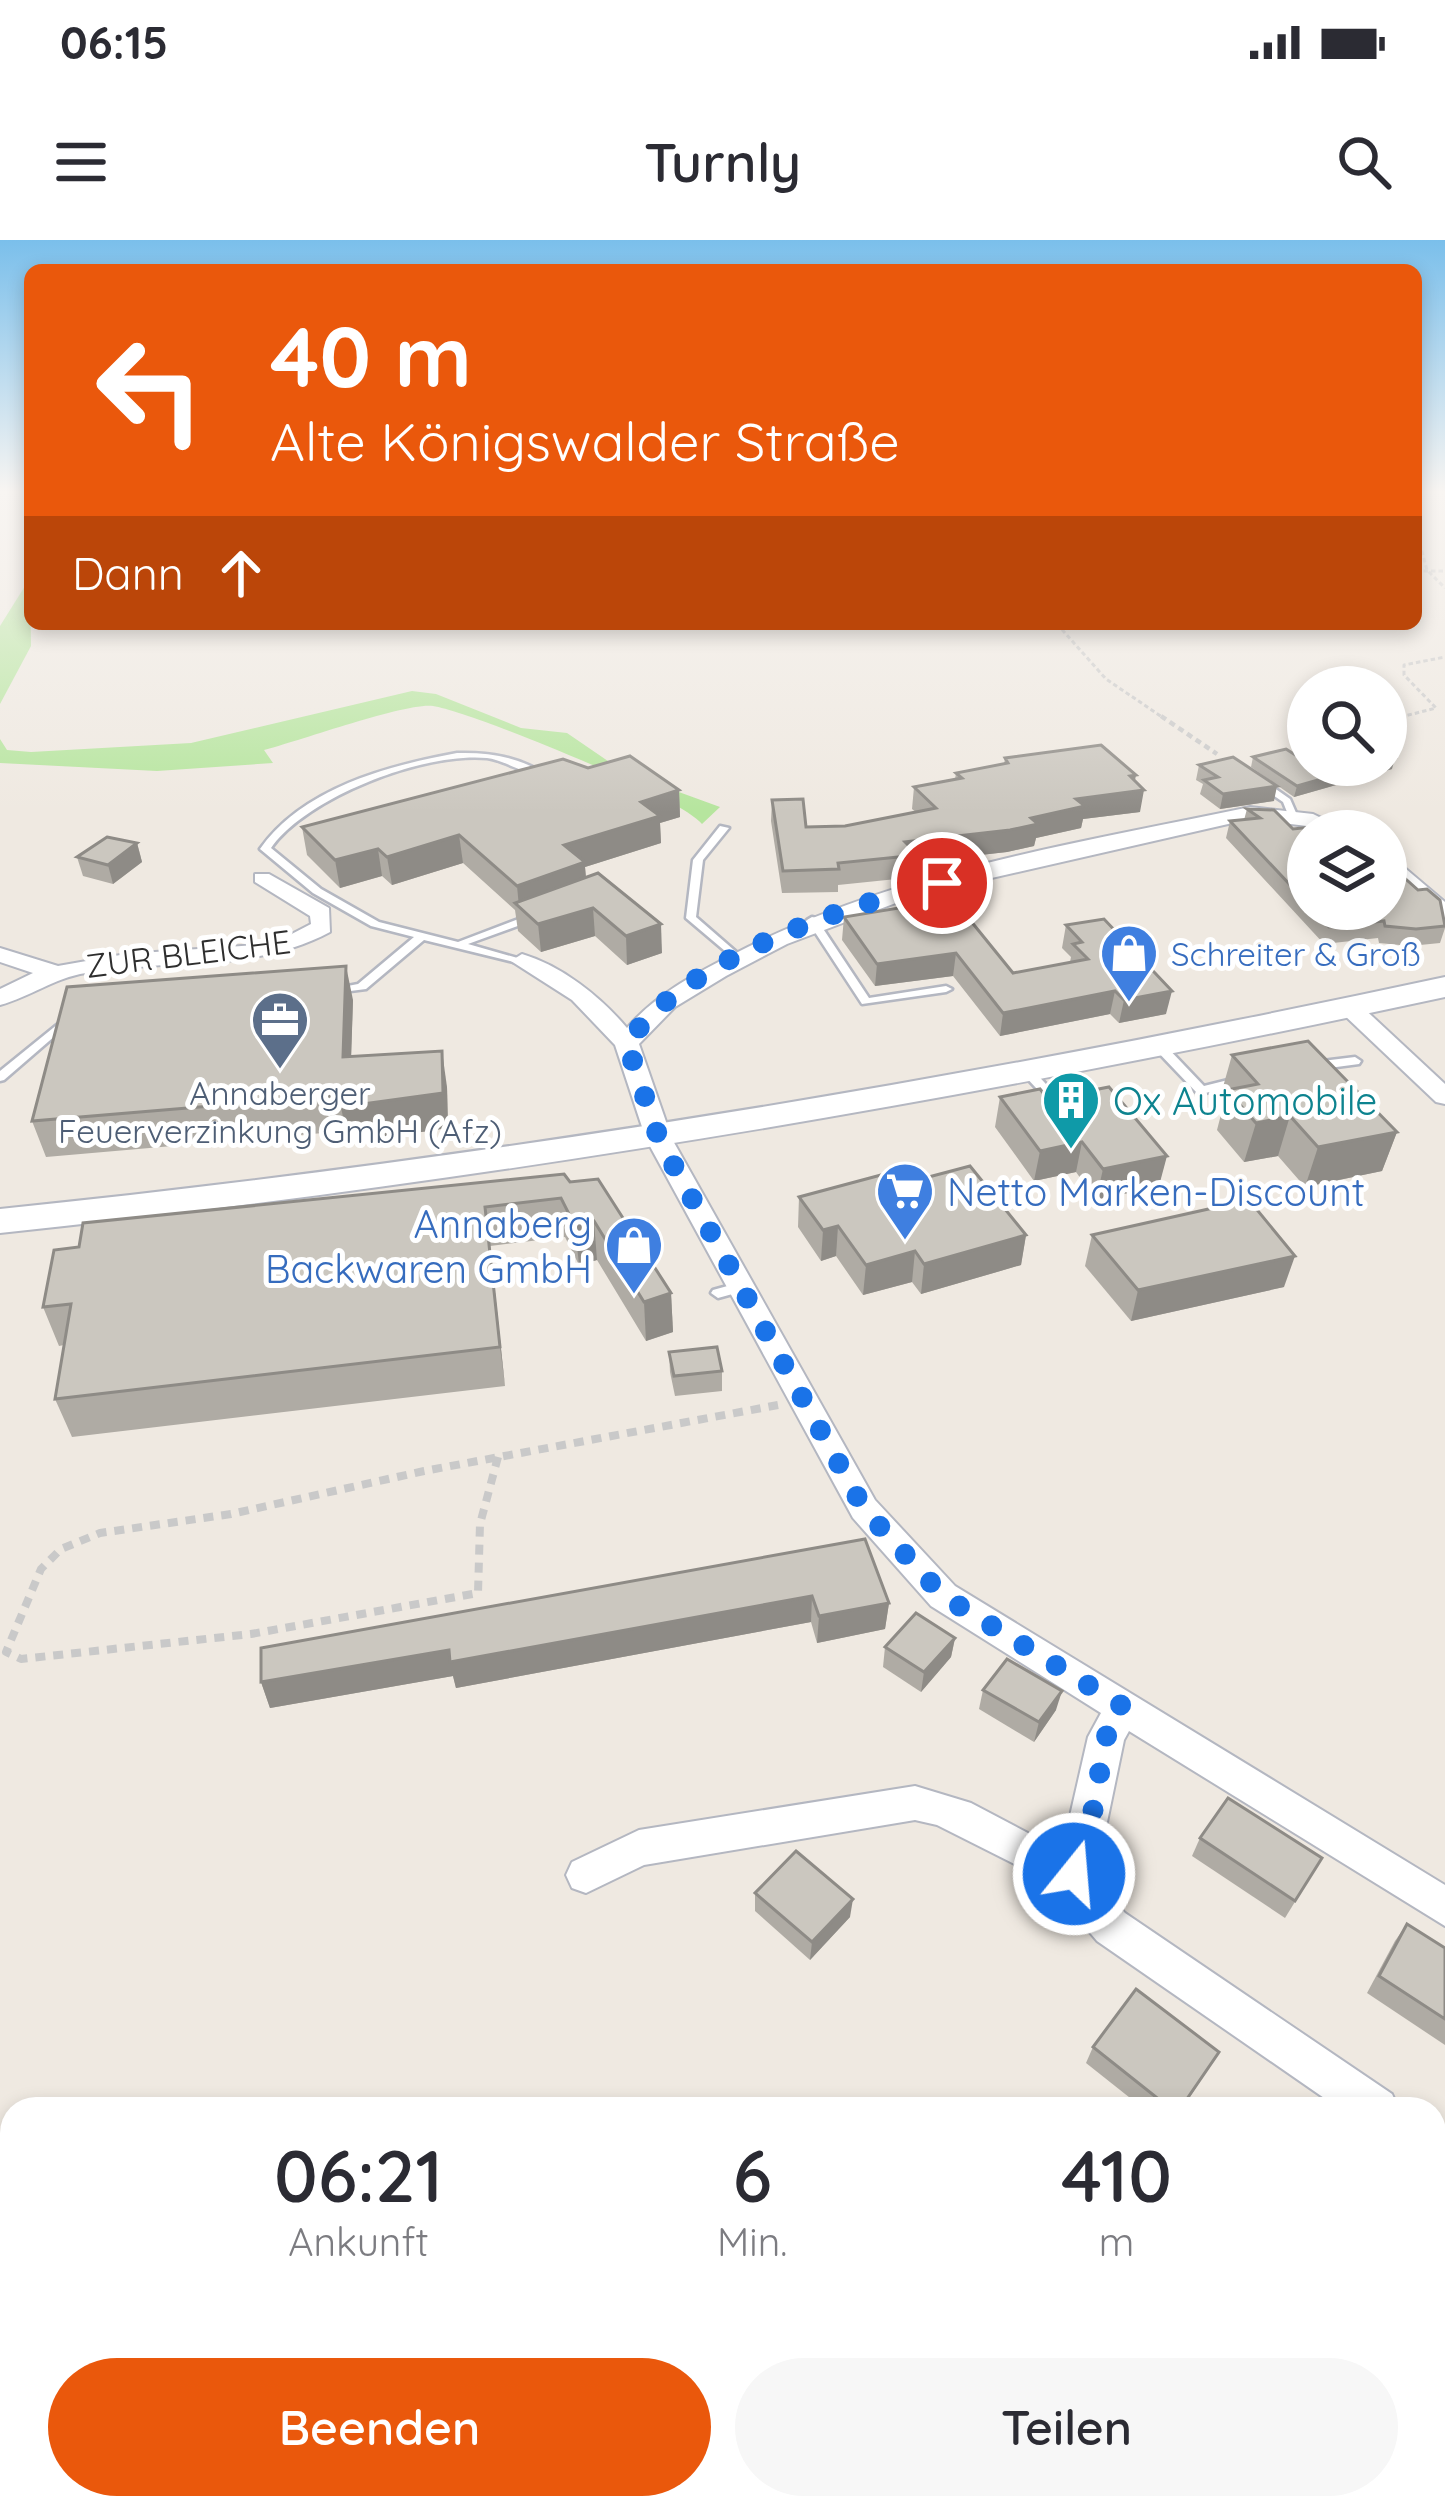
<!DOCTYPE html>
<html lang="de">
<head>
<meta charset="utf-8">
<style>
	:root { --surface:#fff; --page:#f7f7f7; --text:#2b2b33; --muted:#7c7c81; --accent:#ea580c }
	body { margin:0; font-family:Quicksand,sans-serif; background:var(--page); color:var(--text); height:100vh; display:flex; flex-direction:column; font-size:45px; white-space:nowrap }
	* { box-sizing:border-box; margin:0 }
	p { font-size:39px; color:var(--muted) }
	.icon { flex:none; width:66px; height:66px; fill:none; stroke:currentColor; stroke-width:2; stroke-linecap:round; stroke-linejoin:round }
	.map { position:relative; flex:1; overflow:hidden }
	.side { position:absolute; left:0px; top:1857px; width:1446px; height:423px; display:flex; flex-direction:column; background:var(--surface); border-radius:36px 36px 0 0; box-shadow:0 6px 18px #0003 }
	.side>* { flex:none }
	.banner { position:absolute; left:24px; top:24px; width:1398px; height:366px; border-radius:18px; box-shadow:0 6px 18px #0003; background:#ea580c; color:#fff; overflow:hidden }
	.controls { position:absolute; left:1287px; top:426px; display:grid; gap:24px }
	.controls a { display:grid; place-items:center; width:120px; height:120px; border-radius:50%; background:var(--surface); box-shadow:0 6px 18px #0003; font-size:60px }
	.pin { position:absolute; display:grid; place-items:center; width:102px; height:102px; color:#fff; margin:-51px; border:6px solid #fff; border-radius:50%; box-shadow:0 3px 12px #0007 }
	.me { position:absolute; width:132px; margin:-66px; rotate:17deg; stroke-linejoin:round; filter:drop-shadow(0 0 9px #0008) }
	.turn { display:flex; align-items:center; gap:42px; height:252px; padding:0 48px; font-size:54px }
	.turn .icon { width:156px; height:156px; stroke-width:2.5 }
	.turn b { display:block; font-size:84px; line-height:102px }
	.then { display:flex; align-items:center; height:114px; padding:0 48px; background:#0003; gap:24px; font-size:45px }
	.eta { display:flex; justify-content:space-evenly; align-items:center; height:204px; text-align:center }
	.eta b { font-size:72px; font-weight:600; line-height:84px }
	.primary-button { display:flex; gap:24px; margin-top:auto; padding:24px 48px }
	.primary-button a { flex:1; height:138px; border-radius:72px; background:var(--accent); color:#fff; font-size:48px; font-weight:600; line-height:138px; text-align:center }
	.primary-button a+a { background:var(--page); color:var(--text) }
	.status { display:flex; justify-content:space-between; align-items:center; height:84px; padding:0 60px; background:var(--surface); direction:ltr }
	.status svg { height:33px; fill:currentColor }
	header { display:flex; justify-content:space-between; align-items:center; height:156px; padding:0 48px; background:var(--surface); font-size:54px; font-weight:600 }
	.map>svg:first-child { display:block }
	.green { fill:#b6e59e }
	.lines { fill:none; stroke-linecap:round; stroke-linejoin:round }
	.lane-casing { stroke:#b4b7c1; stroke-width:5 }
	.street-casing { stroke:#b4b7c1; stroke-width:4 }
	.secondary-casing { stroke:#b4b7c1; stroke-width:4 }
	.path-far2 { stroke:#c9c9c9; stroke-width:3; stroke-dasharray:4.5 3; stroke-linecap:butt }
	.path-far1 { stroke:#c9c9c9; stroke-width:4.5; stroke-dasharray:6 4.5; stroke-linecap:butt }
	.path { stroke:#c9c9c9; stroke-width:8; stroke-dasharray:10 8; stroke-linecap:butt }
	.lane { fill:#fff; fill-rule:evenodd }
	.street { fill:#fff; fill-rule:evenodd }
	.secondary { fill:#fff; fill-rule:evenodd }
	.wall { fill:#afaba4 }
	.shaded-wall { fill:#8e8b86 }
	.building { fill:#cbc7bf; stroke:#8e8b86; stroke-width:3 }
	.route { stroke:#1a73e8; stroke-width:21; stroke-dasharray:0 37.8 }
	.labels { text-anchor:middle; dominant-baseline:central; stroke-width:10; stroke-linejoin:round; paint-order:stroke }
	.far-street-label { font-size:33px; fill:#2e2e2e; stroke:#fff }
	.far-shop-label { font-size:33px; fill:#366cbe; stroke:#fff; text-anchor:start }
	.far-service-label { font-size:33px; fill:#4e5e75; stroke:#fff }
	.culture-label { font-size:39px; fill:#0d838f; stroke:#fff; text-anchor:start }
	.shop-label { font-size:39px; fill:#366cbe; stroke:#fff; text-anchor:start }
</style>
</head>
<body>
<div class="status"><b>06:15</b><svg viewBox="0 0 49 12"><path d="M0 12V9h3v3zM5 12V6h3v6zM10 12V3h3v9zM15 12V0h3v12zM26 1h20v11H26zM47 4h2v5h-2z"/></svg></div>
<header><svg class="icon" aria-label="menu" viewBox="0 0 24 24"><path d="M4 6h16M4 12h16M4 18h16"/></svg>Turnly<svg class="icon" aria-label="search" viewBox="0 0 24 24"><circle cx="10" cy="10" r="6"/><path d="M15 15l6 6"/></svg></header>
<div class="map">
<svg width="1445" height="2278" viewBox="0 0 1445 2278">
	<rect width="100%" height="100%" fill="#efe9e1"/>
	<g class="green">
		<path d="M30 338 31 406 0 464V386Z"/>
		<path d="M412 451 436 454 521 488 567 493 624 532 720 567 702 584C681 557 472 472 433 466 407 462 296 502 264 510L273 523 157 531 0 523V499L7 510 31 512 191 503Z"/>
	</g>
	<g class="lines">
		<g class="lane-casing">
			<g id="lane">
				<path d="M457 513C490 512 519 517 547 535 531 539 506 520 487 518 424 512 307 557 271 608L321 649 379 682 458 702 529 675H537V679L468 704 528 721 522 724 424 700 366 749 327 754V750L358 744 414 697 371 686 313 653 260 609C303 548 387 526 457 513Z"/>
				<path d="M1257 540H1263L1290 559 1297 575 1295 577H1289L1283 562 1257 544Z"/>
				<path d="M720 586 729 588 703 620 696 677 742 717 744 719 738 722 686 678 693 620Z"/>
				<path d="M812 677 816 678 869 758 946 746 952 749 946 752 862 764 807 680Z"/>
				<path d="M74 771 78 772V776L4 840 0 841V831Z"/>
				<path d="M1159 802 1163 803 1204 846 1244 836 1250 840 1244 844 1201 854 1197 853 1155 809 1153 806Z"/>
				<path d="M1355 817 1361 821 1359 824 1314 830 1308 826 1314 822Z"/>
				<path d="M1026 826 1030 827 1059 858V864H1051L1022 833 1020 830Z"/>
				<path d="M742 1042 749 1047 747 1050 718 1058 711 1053 713 1050Z"/>
			</g>
		</g>
		<g class="street-casing">
			<g id="street">
				<path d="M1250 567 1313 574 1348 591 1250 579 917 655 787 704 726 736 675 767 639 804 672 899 875 1260 955 1346 1445 1645V1686L1129 1491 1124 1500 1095 1640 1125 1673 1392 1854 1399 1869H1340L1097 1701 1065 1663 1058 1646 937 1585 915 1580 644 1625 586 1653 572 1648 566 1635 572 1622 639 1590 915 1546 971 1563 1062 1611 1088 1497 1101 1473 931 1366 853 1278 646 899 615 805 572 760 511 721 522 714C562 726 600 756 627 788 655 755 693 735 732 715 893 631 1074 604 1250 567Z"/>
				<path d="M1386 612 1445 662V680L1386 629Z"/>
				<path d="M255 634H269L329 668 330 692C254 733 169 718 86 733 54 738 30 757 0 765V749L33 733 0 722V708L58 726 126 714 256 705 284 698 311 684 310 676 255 642Z"/>
				<path d="M1350 761 1358 763 1445 844V864L1436 862 1342 773 1338 768Z"/>
				<path d="M1434 1886 1445 1891V1938L1434 1934Z"/>
			</g>
		</g>
		<g class="secondary-casing">
			<path id="secondary" d="M1445 737V757C967 860 487 942 0 993V969C487 919 967 840 1445 737Z"/>
		</g>
		<g class="path-far2">
			<path d="M1416 289 1427 330 1445 348"/>
			<path d="M1416 331H1445"/>
			<path d="M1057 384 1106 439 1165 479"/>
			<path d="M1393 479 1436 468 1404 435V425L1445 417"/>
		</g>
		<g class="path-far1">
			<path d="M1161 476 1217 514"/>
			<path d="M1386 481 1405 476"/>
		</g>
		<path class="path" d="M498 1217 480 1284 478 1353 251 1394 21 1419 6 1412 41 1329 61 1309 100 1293 231 1274 424 1231 778 1165"/>
		<use href="#lane" class="lane"/>
		<use href="#street" class="street"/>
		<use href="#secondary" class="secondary"/>
	</g>
	<g class="wall">
		<path d="M1253 517 1308 525 1392 529 1294 557 1251 527Z"/>
		<path d="M1005 518 1135 541 1140 572 1083 579 1081 588 1036 598 1034 606 1007 612 918 622 916 637 838 645V652L782 653 771 581 772 560 806 587 845 586 916 572 912 569 914 547 955 539 956 533 1004 524Z"/>
		<path d="M1199 525 1274 561 1220 569 1200 554 1203 544 1196 540Z"/>
		<path d="M588 528 679 550 680 577 660 583 661 603 585 627 586 638 662 713 627 725 595 696 541 712 518 691 515 670 463 623 392 645 382 636 340 648 307 615 302 587Z"/>
		<path d="M1247 569 1293 589 1308 591V669H1386L1445 682V688L1440 703 1410 706 1379 703 1378 698 1324 704 1226 598 1230 581 1244 580Z"/>
		<path d="M137 603 142 622 113 644 83 636 77 617Z"/>
		<path d="M844 677 1013 733 1070 722 1071 717 1062 708 1066 685 1166 774 1119 783 1110 774 1000 796 953 736 875 746 842 700Z"/>
		<path d="M353 760 351 816 447 847 448 888 348 903 346 891 46 917 32 881Z"/>
		<path d="M1232 815 1397 892 1382 931 1305 947 1278 916 1244 922 1217 890 1225 859 1221 854Z"/>
		<path d="M1000 857 1048 859 1159 946 1096 960 1076 932 1034 941 995 887Z"/>
		<path d="M564 934 671 1053 673 1092 646 1101 597 1020 579 1025 565 997 490 1006 505 1146 72 1197 55 1159 64 1105 59 1106 43 1067 79 1007Z"/>
		<path d="M891 947 1026 995 1021 1025 921 1054 912 1042 863 1055 836 1016 821 1021 798 987 799 957Z"/>
		<path d="M1092 995 1284 1047 1131 1081 1085 1026Z"/>
		<path d="M669 1112 722 1131V1151L675 1156 670 1132Z"/>
		<path d="M865 1299 889 1363 885 1389 817 1403 811 1382 456 1448 453 1436 270 1468 261 1442Z"/>
		<path d="M955 1398 951 1417 921 1452 883 1427 885 1407Z"/>
		<path d="M983 1450 1056 1470 1034 1502 979 1469Z"/>
		<path d="M1200 1598 1322 1618 1285 1678 1192 1616Z"/>
		<path d="M755 1653 850 1677 810 1720 755 1671Z"/>
		<path d="M1407 1684 1445 1708V1805L1367 1753 1395 1701Z"/>
		<path d="M1093 1807 1219 1812 1182 1869H1144L1086 1823Z"/>
	</g>
	<g class="shaded-wall">
		<path d="M1395 518 1392 529 1294 557 1297 546 1371 525H1386V521Z"/>
		<path d="M1136 535 1133 551 1144 550 1140 572 1083 579 1081 588 1036 598 1034 606 1007 612 918 622V615L905 602 1031 578 1130 536Z"/>
		<path d="M1277 546 1274 561 1220 569 1223 554Z"/>
		<path d="M679 550 680 577 660 583 661 603 585 627 587 650 519 667 517 646 564 605 641 562Z"/>
		<path d="M459 595 463 623 392 645 387 617Z"/>
		<path d="M137 603 142 622 113 644 108 625Z"/>
		<path d="M378 609 382 636 340 648 335 620Z"/>
		<path d="M593 668 595 696 541 712 538 684Z"/>
		<path d="M661 684 662 713 627 725 626 696Z"/>
		<path d="M956 713 953 736 875 746 877 724Z"/>
		<path d="M346 726 353 760 350 852 343 817Z"/>
		<path d="M1115 751 1110 774 1000 796 1003 773Z"/>
		<path d="M1172 751 1166 774 1119 783 1124 760Z"/>
		<path d="M442 811 447 847 448 888 348 903 341 867Z"/>
		<path d="M1290 876 1278 916 1244 922 1256 883Z"/>
		<path d="M1397 892 1382 931 1305 947 1318 907Z"/>
		<path d="M1082 902 1076 932 1034 941 1040 911Z"/>
		<path d="M1167 916 1159 946 1096 960 1103 929Z"/>
		<path d="M485 967 490 1006 505 1146 500 1107Z"/>
		<path d="M594 981 597 1020 579 1025 575 986Z"/>
		<path d="M838 986 836 1016 821 1021 823 990Z"/>
		<path d="M1026 995 1021 1025 921 1054 924 1024Z"/>
		<path d="M915 1011 912 1042 863 1055 866 1025Z"/>
		<path d="M1295 1016 1284 1047 1131 1081 1138 1050Z"/>
		<path d="M671 1053 673 1092 646 1101 644 1062Z"/>
		<path d="M812 1356 811 1382 456 1448 453 1436 270 1468 261 1442 449 1410Z"/>
		<path d="M889 1363 885 1389 817 1403 819 1376Z"/>
		<path d="M955 1398 951 1417 921 1452 924 1432Z"/>
		<path d="M1062 1451 1056 1470 1034 1502 1039 1482Z"/>
		<path d="M853 1659 850 1677 810 1720 812 1702Z"/>
	</g>
	<g class="building">
		<path d="M1101 505 1136 535 1130 536 1144 550 1076 559 1085 566 1031 578 1038 584 1010 590 905 602 918 615 838 623 839 629 783 631 772 560 803 559 806 587 845 586 936 568 914 547 962 538 956 533 1008 523 1005 518Z"/>
		<path d="M1386 508 1395 518 1386 521Z"/>
		<path d="M1286 509 1308 523V525H1371L1297 546 1253 517Z"/>
		<path d="M630 516 679 550 641 562 660 576 564 605 585 622 517 646 459 595 387 617 378 609 335 620 302 587 563 519 588 528Z"/>
		<path d="M1233 517 1277 546 1223 554 1204 540 1218 537 1199 525Z"/>
		<path d="M1247 569 1274 570 1293 589 1341 584 1348 591H1308V664L1230 581 1260 578Z"/>
		<path d="M107 597 137 603 108 625 77 617Z"/>
		<path d="M1386 625H1390L1418 650 1427 649 1440 660 1445 686 1416 689 1385 686 1384 681 1329 687 1312 669H1386Z"/>
		<path d="M598 633 661 684 626 696 593 668 538 684 515 663Z"/>
		<path d="M953 659 1013 733 1088 719 1073 704 1082 702 1066 685 1104 679 1172 751 1124 760 1115 751 1003 773 956 713 877 724 844 677Z"/>
		<path d="M346 726 343 817 442 811 443 853 341 867V855L32 881 67 747Z"/>
		<path d="M1308 801 1397 892 1318 907 1290 876 1256 883 1227 850 1258 844 1232 815Z"/>
		<path d="M1109 847 1167 916 1103 929 1082 902 1040 911 1000 857 1040 849 1048 859Z"/>
		<path d="M970 926 1026 995 924 1024 915 1011 866 1025 838 986 823 990 799 957 881 935 891 947Z"/>
		<path d="M564 934 570 942 598 939 671 1053 644 1062 594 981 575 986 561 958 485 967 500 1107 55 1159 71 1064 43 1067 54 1010 79 1007 83 983Z"/>
		<path d="M1249 960 1295 1016 1138 1050 1092 995Z"/>
		<path d="M717 1107 722 1131 674 1136 669 1112Z"/>
		<path d="M865 1299 889 1363 819 1376 812 1356 450 1422 449 1410 261 1442V1408Z"/>
		<path d="M916 1373 955 1398 924 1432 885 1407Z"/>
		<path d="M1007 1419 1062 1451 1039 1482 983 1450Z"/>
		<path d="M1228 1558 1322 1618 1295 1661 1200 1598Z"/>
		<path d="M796 1611 853 1659 812 1702 755 1653Z"/>
		<path d="M1407 1684 1445 1708V1779L1379 1736Z"/>
		<path d="M1136 1749 1219 1812 1180 1869H1171L1093 1807Z"/>
	</g>
	<linearGradient id="sky" x2="0" y2="1"><stop stop-color="#7abfeb"/><stop offset="0.44" stop-color="#f8f5f2"/><stop offset="1" stop-color="#f8f5f2" stop-opacity="0"/></linearGradient>
	<rect width="1445" height="572" fill="url(#sky)"/>
	<g class="lines">
		<path class="route" d="M942 643C845 666 684 718 627 804L659 899 864 1269 943 1356 1124 1467 1106 1497 1092 1576 1074 1634"/>
	</g>
	<defs>
		<g id="shop-pin" transform="scale(3)"><path d="M0 17L-7.5 6A9.5 9.5 0 1 1 7.5 6Z" fill="#3f7fe0" stroke="#fff"/><path d="M-5-2.5h2.3a2.7 3.5 0 0 1 5.4 0H5L5.5 6h-11ZM-1.5-2.5h3a1.5 2.3 0 0 0-3 0Z" fill="#fff"/></g>
		<g id="office-pin" transform="scale(3)"><path d="M0 17L-7.5 6A9.5 9.5 0 1 1 7.5 6Z" fill="#5c6f8a" stroke="#fff"/><path d="M-6-3h4V-5.5h4V-3h4V5H-6ZM-1-4.5V-3h2v-1.5ZM-6 0V1H6V0Z" fill="#fff"/></g>
		<g id="building-pin" transform="scale(3)"><path d="M0 17L-7.5 6A9.5 9.5 0 1 1 7.5 6Z" fill="#0f9aa8" stroke="#fff"/><path d="M-4-6H4V6H1V3H-1V6H-4ZM-2.5-4.3h1.7v1.8h-1.7ZM.8-4.3h1.7v1.8H.8ZM-2.5-1h1.7V.8h-1.7ZM.8-1h1.7V.8H.8Z" fill="#fff"/></g>
		<g id="supermarket-pin" transform="scale(3)"><path d="M0 17L-7.5 6A9.5 9.5 0 1 1 7.5 6Z" fill="#3f7fe0" stroke="#fff"/><path d="M-6-5.5h2.5l.6 2H6L4.5 2H-2.5L-4.4-4H-6ZM-1.5 3.2a1.3 1.3 0 1 0 .1 0ZM3 3.2a1.3 1.3 0 1 0 .1 0Z" fill="#fff"/></g>
	</defs>
	<g fill-rule="evenodd">
		<use href="#shop-pin" x="1129" y="713"/>
		<use href="#office-pin" x="280" y="780"/>
		<use href="#building-pin" x="1071" y="860"/>
		<use href="#supermarket-pin" x="905" y="951"/>
		<use href="#shop-pin" x="634" y="1005"/>
	</g>
	<g class="labels">
		<g class="far-street-label">
			<text transform="translate(188 713) rotate(-7)">ZUR BLEICHE</text>
		</g>
		<g class="far-shop-label">
			<text x="1171" y="713">Schreiter &amp; Groß</text>
		</g>
		<g class="far-service-label">
			<text x="280" y="852">Annaberger<tspan x="280" dy="38">Feuerverzinkung GmbH (Afz)</tspan></text>
		</g>
		<g class="culture-label">
			<text x="1113" y="860">Ox Automobile</text>
		</g>
		<g class="shop-label">
			<text x="947" y="951">Netto Marken-Discount</text>
			<text x="592" y="983" text-anchor="end">Annaberg<tspan x="592" dy="45">Backwaren GmbH</tspan></text>
		</g>
	</g>
</svg>
<div class="controls">
<a><svg class="icon" aria-label="search" viewBox="0 0 24 24"><circle cx="10" cy="10" r="6"/><path d="M15 15l6 6"/></svg></a>
<a><svg class="icon" aria-label="layers" viewBox="0 0 24 24"><path d="M12 4l9 5-9 5-9-5zM3 14l9 5 9-5"/></svg></a>
</div>
<div class="pin" style="left:942px;top:643px;background:#d93025"><svg class="icon" aria-label="arrive" viewBox="0 0 24 24"><path d="M6 21V4h12l-3 4 3 4H6"/></svg></div>
<svg class="me" style="left:1074px;top:1634px" viewBox="-20 -20 40 40"><circle r="17" fill="#1a73e8" stroke="#fff" stroke-width="3"/><path d="M0-11L8 9 0 5-8 9z" fill="#fff"/></svg>
<div class="banner">
<div class="turn"><svg class="icon" aria-label="left" viewBox="0 0 24 24"><path d="M17 20v-9H6M10 6l-5 5 5 5"/></svg><div><b>40 m</b>Alte Königswalder Straße</div></div>
<div class="then">Dann<svg class="icon" aria-label="ahead" viewBox="0 0 24 24"><path d="M12 20V5M6 11l6-6 6 6"/></svg></div>
</div>
<section class="side">
<div class="eta">
<div><b>06:21</b><p>Ankunft</p></div>
<div><b>6</b><p>Min.</p></div>
<div><b>410</b><p>m</p></div>
</div>
<div class="primary-button"><a>Beenden</a><a>Teilen</a></div>
</section>
</div>
</body>
</html>
